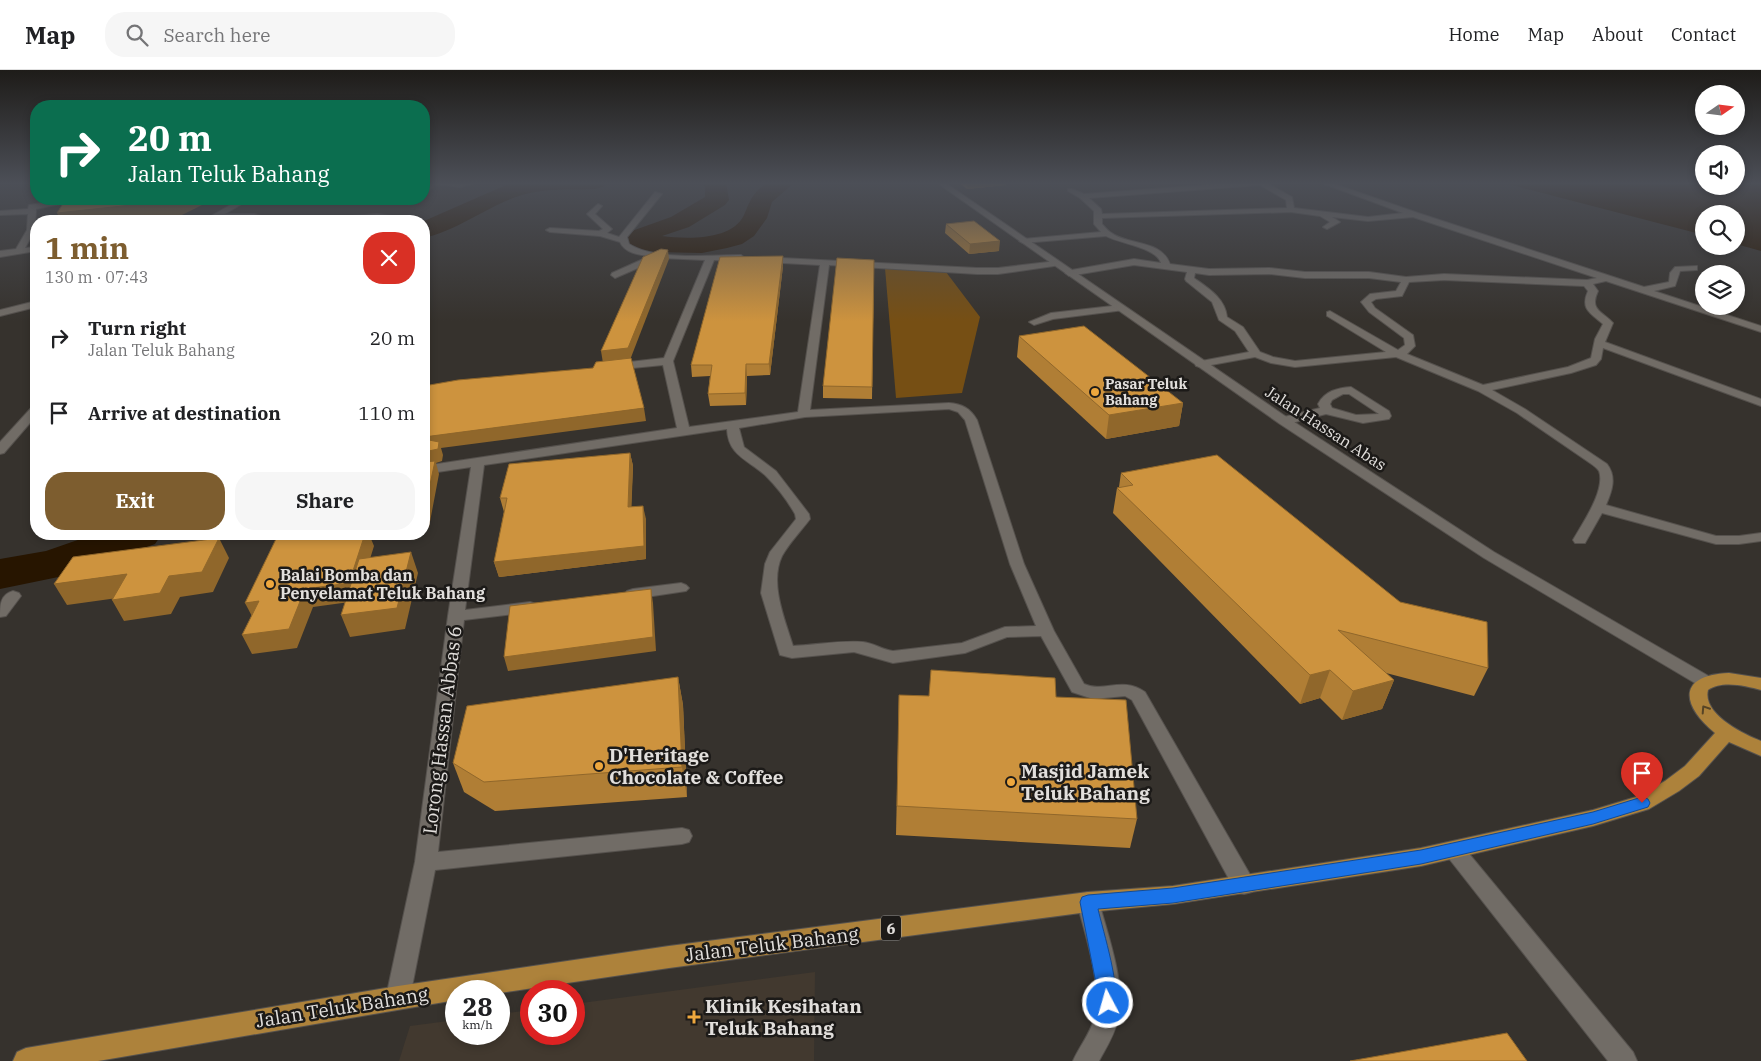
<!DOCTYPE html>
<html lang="en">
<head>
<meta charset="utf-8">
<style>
	:root { --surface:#fff; --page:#f6f6f6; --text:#202124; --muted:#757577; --line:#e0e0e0; --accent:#7d5d2f }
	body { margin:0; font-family:"IBM Plex Serif",serif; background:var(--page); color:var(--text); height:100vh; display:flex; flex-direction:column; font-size:19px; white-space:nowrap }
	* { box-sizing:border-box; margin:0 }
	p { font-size:16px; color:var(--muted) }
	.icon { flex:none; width:28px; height:28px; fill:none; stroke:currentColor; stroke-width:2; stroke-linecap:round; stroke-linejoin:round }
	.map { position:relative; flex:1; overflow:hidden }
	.drawer { position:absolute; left:30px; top:145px; width:400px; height:325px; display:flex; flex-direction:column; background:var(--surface); border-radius:20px; box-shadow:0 2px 8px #0003 }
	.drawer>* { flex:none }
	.banner { position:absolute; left:30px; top:30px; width:400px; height:105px; border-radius:20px; box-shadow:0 2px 8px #0003; background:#0b6e4f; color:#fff; overflow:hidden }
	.needle { width:32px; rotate:76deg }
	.buttons { position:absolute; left:1695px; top:15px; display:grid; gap:10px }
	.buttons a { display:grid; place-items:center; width:50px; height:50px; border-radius:50%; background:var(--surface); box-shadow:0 2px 8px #0003; font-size:25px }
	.speed { position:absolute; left:445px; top:910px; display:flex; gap:10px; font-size:25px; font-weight:700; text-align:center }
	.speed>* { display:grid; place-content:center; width:65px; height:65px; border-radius:50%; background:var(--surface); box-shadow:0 2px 8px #0003; line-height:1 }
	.speed small { font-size:12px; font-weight:400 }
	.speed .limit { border:8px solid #d22; background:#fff; color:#111 }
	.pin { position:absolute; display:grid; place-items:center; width:42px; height:42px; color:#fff; margin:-51px -21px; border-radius:50% 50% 50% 0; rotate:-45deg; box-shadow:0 0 5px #0007 }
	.pin .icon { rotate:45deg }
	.me { position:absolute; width:55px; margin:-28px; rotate:354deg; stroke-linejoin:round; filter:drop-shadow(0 0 4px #0008) }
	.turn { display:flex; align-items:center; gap:18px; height:105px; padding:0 15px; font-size:22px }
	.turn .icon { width:65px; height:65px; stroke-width:2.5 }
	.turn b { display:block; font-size:35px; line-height:42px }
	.round { display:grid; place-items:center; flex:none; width:52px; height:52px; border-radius:20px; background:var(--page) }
	.headline { display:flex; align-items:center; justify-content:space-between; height:85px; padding:0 15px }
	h1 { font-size:30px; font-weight:700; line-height:38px; color:var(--accent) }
	.cta { display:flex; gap:10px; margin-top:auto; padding:10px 15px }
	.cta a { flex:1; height:58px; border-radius:20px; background:var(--accent); color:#fff; font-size:20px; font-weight:700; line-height:58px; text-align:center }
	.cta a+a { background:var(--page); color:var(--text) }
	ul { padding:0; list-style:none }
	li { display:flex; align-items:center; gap:15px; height:75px; padding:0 15px }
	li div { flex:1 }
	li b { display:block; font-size:19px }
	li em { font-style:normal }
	header { display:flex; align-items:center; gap:30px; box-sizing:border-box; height:70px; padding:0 25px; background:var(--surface); border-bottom:1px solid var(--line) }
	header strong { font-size:24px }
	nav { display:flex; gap:28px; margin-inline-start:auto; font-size:18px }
	.search { width:350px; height:45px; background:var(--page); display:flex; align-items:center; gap:12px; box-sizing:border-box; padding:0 18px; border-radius:20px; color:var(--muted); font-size:19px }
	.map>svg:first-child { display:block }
	.built { fill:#42392f }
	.green { fill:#764f14 }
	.water { fill:#271500 }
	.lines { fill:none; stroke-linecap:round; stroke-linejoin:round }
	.river { fill:#271500; fill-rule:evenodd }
	.street-casing { stroke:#55514d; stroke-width:2 }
	.secondary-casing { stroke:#55514d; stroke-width:2 }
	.primary-casing { stroke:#55514d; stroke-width:2 }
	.street { fill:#716c66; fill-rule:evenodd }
	.secondary { fill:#716c66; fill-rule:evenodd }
	.primary { fill:#ad823b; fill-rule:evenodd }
	.wall { fill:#b07e35 }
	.shaded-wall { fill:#90672b }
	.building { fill:#cd933e; stroke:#90672b }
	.oneway { stroke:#564426 }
	.route { fill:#1a73e8; stroke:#114b97 }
	.poi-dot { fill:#eea73d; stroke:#1c1a18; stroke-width:2 }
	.labels { text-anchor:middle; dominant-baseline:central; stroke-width:5; stroke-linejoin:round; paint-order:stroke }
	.far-poi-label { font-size:14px; font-weight:bold; fill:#e2dfdc; stroke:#1c1a18; text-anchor:start }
	.shield { fill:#1c1a18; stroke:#a7a4a1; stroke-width:1 }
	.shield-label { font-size:15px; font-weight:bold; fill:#e2dfdc }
	.street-label { font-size:16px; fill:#e2dfdc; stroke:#1c1a18 }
	.poi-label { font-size:16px; font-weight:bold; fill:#e2dfdc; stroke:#1c1a18; text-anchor:start }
	.near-street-label { font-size:19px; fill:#e2dfdc; stroke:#1c1a18 }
	.near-poi-label { font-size:19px; font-weight:bold; fill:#e2dfdc; stroke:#1c1a18; text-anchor:start }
</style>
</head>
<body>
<header>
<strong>Map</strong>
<div class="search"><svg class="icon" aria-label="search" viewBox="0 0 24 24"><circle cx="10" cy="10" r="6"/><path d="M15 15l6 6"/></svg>Search here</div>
<nav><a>Home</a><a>Map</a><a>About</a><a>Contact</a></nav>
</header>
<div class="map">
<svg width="1761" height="991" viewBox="0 0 1761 991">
	<rect width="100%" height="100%" fill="#36322d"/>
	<path class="built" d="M815 902 814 991H399L410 956 456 950V964H499V944L531 940V964H574V934Z"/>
	<path class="green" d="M885 198 946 202 980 247 962 323 896 328Z"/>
	<path class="water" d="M1500 112H1704V116H1736V112H1761V181L1736 174V144H1704V165Z"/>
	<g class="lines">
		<g class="river">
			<path d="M520 112H606L603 117 595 119C571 120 545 118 522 125 489 135 459 160 424 168V151L506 115Z"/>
			<path d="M701 112H726L729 130 725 135 689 157 662 166C686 169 732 171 744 145 750 131 752 124 765 114L768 112H795L772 132 767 148 754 166 742 174 727 178 702 183 655 182 633 178 625 168 629 162 671 147 705 127V117Z"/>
			<path d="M95 464H162L155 474 73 504 0 519V489L46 481Z"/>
		</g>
		<g class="street-casing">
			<g id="street">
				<path d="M430 112H479L460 117 436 114 424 125V119Z"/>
				<path d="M1247 112H1265L1292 127 1294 138 1368 147 1403 143 1319 112H1329L1418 143 1644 217 1669 212 1670 203 1675 197 1697 196V200L1680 201 1675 216 1654 221 1761 256V262L1606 211 1593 214 1598 221C1589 240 1602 241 1613 253L1605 272 1761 329V336L1603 278 1601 289 1596 295 1571 303 1492 320 1525 339 1607 394C1617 407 1612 421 1606 435L1716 466H1739L1761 463V471L1739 474H1716L1602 443 1585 473H1575L1573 470C1582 454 1606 420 1599 401 1597 398 1593 395 1590 393L1517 343 1478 321 1396 287 1295 297 1271 293 1255 287 1200 297 1196 296 1195 294 1196 292 1249 282 1235 261 1219 250 1212 232 1186 211 1185 209 1187 202 1134 195 1069 206 1065 203 1066 201 1134 189 1161 193C1156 177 1120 174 1106 166L1023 173 1019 171 1023 169 1101 162 1094 154V141L1080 128 1068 121V119H1072L1084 124ZM1260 115 1286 130 1287 138 1102 144 1101 139 1089 128ZM1291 142 1320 146 1330 152 1323 157 1327 159 1340 152 1332 147 1368 151 1413 147 1597 208 1587 210 1444 204 1406 207 1369 202H1305L1269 198 1209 199 1170 194C1161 169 1128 176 1110 162 1107 160 1104 156 1102 154V148ZM1195 203 1209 205 1269 204 1305 208H1369L1401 212 1396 221 1370 224 1361 232 1369 242 1404 268 1405 275 1398 280 1330 241 1327 242V246L1386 282 1295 291 1273 287 1260 282 1243 257 1227 247C1225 228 1208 218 1194 208ZM1444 210 1584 216 1588 221C1580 239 1590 243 1603 254L1595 269 1591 288 1568 297 1483 315 1407 284 1415 276 1413 265 1375 238 1371 232 1376 229 1402 226 1409 212Z"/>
				<path d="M655 122 662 124 627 167 629 174C655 191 710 185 741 185L745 188 741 191 714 190 673 291 689 357 798 342 820 195 764 192 761 191V187L977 198H998L1057 191V195L1054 196 998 204H977L829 195 810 340 949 333C962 334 970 338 977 350L1024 494 1054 561 1084 614C1104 623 1122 606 1145 622L1252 808 1255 815 1252 822 1244 824 1236 822 1132 630 1125 626 1093 629 1072 622 1041 566 1007 567 965 583 893 593 854 582 792 588 780 585 761 523 765 494 770 482 796 449 795 444C787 430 777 417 766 406 749 390 728 386 727 359L484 395 465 540 530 532 536 534 538 537 536 540 530 542 464 550 438 782 682 758 689 760 692 766 689 772 682 774 435 800 410 927 407 935 398 938 389 935 386 927 415 792 448 546 471 397 424 404V396L677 358 663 295 612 300 607 297 612 294 664 288 705 190 661 188 615 208 611 205 612 203 650 186C639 185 625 183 620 172L600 166 550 162 546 160 550 158 599 161 603 159 587 144 598 134 602 136 595 144 612 159 607 163 619 167ZM949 339 958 342 965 350 1010 494 1036 556 1005 557 962 573 893 581C882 580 874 573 863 572 841 570 816 575 793 576 785 550 769 513 782 486 789 473 801 461 810 449L809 444 776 401 744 377 739 358 805 347Z"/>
				<path d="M69 129H85L36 139 35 160 25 178 36 177V181L0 187V181L16 179 27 160 28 144 0 145V141L28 139 29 135Z"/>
				<path d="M241 129H250L225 144H254L280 151H267L254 148H215L211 146Z"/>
				<path d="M377 144 400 147 404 149 400 151 377 148 310 151 314 149Z"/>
				<path d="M36 231V237L0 246V240Z"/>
				<path d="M1121 235 1124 236V240L1053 249 1034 255 1029 252 1051 243Z"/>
				<path d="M1351 317 1389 341 1391 346 1389 349 1363 353 1326 344 1284 355 1278 351 1280 348 1320 338 1318 334C1325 321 1337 318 1351 317ZM1343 324H1349L1379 344 1356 345 1332 338 1330 334 1332 330Z"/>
				<path d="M36 335V346L4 383 0 384V372L32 337Z"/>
				<path d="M681 513 686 515 689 518 686 521 633 529 627 527 625 524 627 521 633 519Z"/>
				<path d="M13 521 19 523 21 526 6 546 0 547C0 535 0 525 13 521Z"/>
				<path d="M1454 771 1461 774 1633 982 1637 991H1608L1447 786 1443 780 1447 774Z"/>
				<path d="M1088 822 1096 825 1099 832C1108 866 1126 914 1118 949 1115 964 1106 978 1099 991H1073C1079 977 1090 964 1094 949 1103 914 1085 866 1077 832L1080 825Z"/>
			</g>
		</g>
		<g class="secondary-casing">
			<path id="secondary" d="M936 112H944L1288 348 1494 482 1712 608 1715 612 1712 616 1706 618 1700 616 1484 488 1280 354Z"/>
		</g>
		<g class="primary-casing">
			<path id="primary" d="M1729 603 1761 608V620C1746 616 1722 610 1708 620 1702 644 1743 664 1761 671V686L1729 672 1699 706 1679 721 1649 739 1593 756 1421 796 1173 834 1088 842 669 898 499 923V921H456V930L98 991H13L17 982 26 978 398 916 669 876 1088 822 1173 816 1421 778 1593 740 1636 727 1665 711 1685 696 1715 663C1681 635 1677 605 1729 603Z"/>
		</g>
		<use href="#street" class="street"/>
		<use href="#secondary" class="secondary"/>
		<use href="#primary" class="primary"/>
	</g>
	<g class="wall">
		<path d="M958 112H1006V115L967 119Z"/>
		<path d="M946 154 999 181 969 184 945 163Z"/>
		<path d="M874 190 872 329 823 328V316Z"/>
		<path d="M783 196 770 305 747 306 746 335 710 336 708 324 710 306 692 307 691 295Z"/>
		<path d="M1019 266 1183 333 1179 356 1106 369 1017 287Z"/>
		<path d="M630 383 633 396 631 437 646 449V489L499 507 494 492 504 442 500 428Z"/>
		<path d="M1121 403 1400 532 1488 598 1474 626 1386 603 1394 610 1382 639 1342 650 1320 628 1300 634 1113 443 1117 418 1119 417Z"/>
		<path d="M678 607 683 635 687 727 495 741 464 722 453 693Z"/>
		<path d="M899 625 929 626 1137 749 1130 778 896 765Z"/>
	</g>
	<g class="shaded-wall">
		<path d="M968 112H1006V115L967 119Z"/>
		<path d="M159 129H209L210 131 170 151H61L57 143Z"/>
		<path d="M1000 171 999 181 969 184 970 174Z"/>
		<path d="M668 180 669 189 630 290 603 293 601 281Z"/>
		<path d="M783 186V196L770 305 769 294Z"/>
		<path d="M746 294 747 306 746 335 745 323Z"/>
		<path d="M1183 333 1179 356 1106 369 1109 345Z"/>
		<path d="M644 338 646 351 441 378 443 385 442 391 436 393 439 404 429 457H424V367Z"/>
		<path d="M630 383 633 396 631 451 628 437Z"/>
		<path d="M643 436 646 449V489L499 507 494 492Z"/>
		<path d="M365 464H369L374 476 357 531 313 537 297 578 252 584 242 565 305 519Z"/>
		<path d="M219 468 229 488 213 522 180 527 171 544 124 551 112 530 169 506Z"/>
		<path d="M411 482 418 503 405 559 350 567 341 545Z"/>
		<path d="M127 504 139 525 67 535 54 514Z"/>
		<path d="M651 519 653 533 656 581 508 601 504 587Z"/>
		<path d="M259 531 255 552 245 533Z"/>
		<path d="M1330 600 1320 628 1300 634 1310 605Z"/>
		<path d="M678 607 683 635 687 727 682 697Z"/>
		<path d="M1394 610 1382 639 1342 650 1353 621Z"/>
	</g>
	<g class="building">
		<path d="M66 129H159L150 133 57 143Z"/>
		<path d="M974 151 1000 171 970 174 946 154Z"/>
		<path d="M661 179 668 180 628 278 601 281 643 187Z"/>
		<path d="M783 186 769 294H746L745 323 708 324 712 295H691L720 187Z"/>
		<path d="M837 188 874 190 872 317 823 316Z"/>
		<path d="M1084 256 1183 333 1109 345 1019 266Z"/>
		<path d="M631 288 644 338 424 367V369L439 372 438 379 424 382V316L458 310 593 298 596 292Z"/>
		<path d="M630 383 628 437 643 436 644 476 494 492 507 428H500L509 394Z"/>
		<path d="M1217 385 1400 532 1487 552 1488 598 1338 560 1394 610 1353 621 1330 600 1310 605 1117 418 1133 415 1121 403Z"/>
		<path d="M435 391 424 443V392Z"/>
		<path d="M318 464H365L349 513 305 519 289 559 242 565 259 531 245 533 276 469Z"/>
		<path d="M219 468 202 502 169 506 160 523 112 530 127 504 54 514 73 487Z"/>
		<path d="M411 482 397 538 341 545 359 489Z"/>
		<path d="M651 519 653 567 504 587 510 536Z"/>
		<path d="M931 600 1055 608 1056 627 1126 630 1137 749 897 736 899 625 929 626Z"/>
		<path d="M678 607 682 697 484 712 453 693 467 636Z"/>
		<path d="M1507 963 1527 991H1350Z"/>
	</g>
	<defs><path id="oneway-chevron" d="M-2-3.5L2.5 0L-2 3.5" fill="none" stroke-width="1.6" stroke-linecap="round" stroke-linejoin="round" transform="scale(1.25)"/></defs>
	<use class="oneway" href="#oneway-chevron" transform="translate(1705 639) rotate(-123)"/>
	<linearGradient id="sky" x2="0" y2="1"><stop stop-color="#1e1c19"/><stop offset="0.45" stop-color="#4c4f57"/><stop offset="1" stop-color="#4c4f57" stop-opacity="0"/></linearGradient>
	<rect width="1761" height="251" fill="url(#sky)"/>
	<path class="route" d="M1642 727 1648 729 1650 733 1648 737 1593 754 1421 794 1173 833 1098 839C1103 861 1122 921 1114 939L1108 942 1101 939 1080 832 1082 827 1088 825 1173 818 1421 780 1593 742Z"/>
	<g class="poi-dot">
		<circle cx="1095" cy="322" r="5"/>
		<circle cx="270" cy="514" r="5"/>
		<circle cx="599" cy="696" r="5"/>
		<circle cx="1011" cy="712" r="5"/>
		<path d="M691.5 939.5h5v5h5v5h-5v5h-5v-5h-5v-5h5z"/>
	</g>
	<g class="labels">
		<g class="far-poi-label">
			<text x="1105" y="314">Pasar Teluk<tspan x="1105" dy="16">Bahang</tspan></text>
		</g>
		<rect class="shield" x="881" y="845.5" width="20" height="25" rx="4"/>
		<g class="shield-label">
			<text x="891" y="858">6</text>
		</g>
		<g class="street-label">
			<text transform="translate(1326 358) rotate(33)">Jalan Hassan Abas</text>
		</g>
		<g class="poi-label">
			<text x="280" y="505">Balai Bomba dan<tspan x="280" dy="18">Penyelamat Teluk Bahang</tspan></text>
		</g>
		<g class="near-street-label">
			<text transform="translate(442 660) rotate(-83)">Lorong Hassan Abbas 6</text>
			<text transform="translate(772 874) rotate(-7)">Jalan Teluk Bahang</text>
			<text transform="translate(342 937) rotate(-9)">Jalan Teluk Bahang</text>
		</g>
		<g class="near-poi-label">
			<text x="609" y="685">D'Heritage<tspan x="609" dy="22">Chocolate &amp; Coffee</tspan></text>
			<text x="1021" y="701">Masjid Jamek<tspan x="1021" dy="22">Teluk Bahang</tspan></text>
			<text x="705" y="936">Klinik Kesihatan<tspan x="705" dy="22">Teluk Bahang</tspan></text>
		</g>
	</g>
</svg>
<div class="buttons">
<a><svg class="needle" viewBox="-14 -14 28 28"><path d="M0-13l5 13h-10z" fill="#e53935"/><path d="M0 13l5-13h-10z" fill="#757577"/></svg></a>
<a><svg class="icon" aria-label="sound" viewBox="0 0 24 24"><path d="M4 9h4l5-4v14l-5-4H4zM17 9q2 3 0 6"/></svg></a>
<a><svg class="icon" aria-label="search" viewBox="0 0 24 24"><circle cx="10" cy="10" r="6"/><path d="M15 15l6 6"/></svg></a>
<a><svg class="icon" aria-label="layers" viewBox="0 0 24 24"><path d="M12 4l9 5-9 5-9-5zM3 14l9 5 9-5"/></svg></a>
</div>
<div class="speed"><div>28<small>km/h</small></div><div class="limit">30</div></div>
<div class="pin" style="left:1642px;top:733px;background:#d93025"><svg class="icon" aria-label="arrive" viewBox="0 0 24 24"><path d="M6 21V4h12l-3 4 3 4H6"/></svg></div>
<svg class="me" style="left:1108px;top:933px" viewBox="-20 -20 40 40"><circle r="17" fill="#1a73e8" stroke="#fff" stroke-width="3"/><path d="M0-11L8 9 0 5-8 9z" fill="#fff"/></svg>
<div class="banner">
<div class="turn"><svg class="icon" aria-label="right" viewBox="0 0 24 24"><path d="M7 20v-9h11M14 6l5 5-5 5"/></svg><div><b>20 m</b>Jalan Teluk Bahang</div></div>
</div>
<section class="drawer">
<div class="headline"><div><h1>1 min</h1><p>130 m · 07:43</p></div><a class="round" style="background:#d93025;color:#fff"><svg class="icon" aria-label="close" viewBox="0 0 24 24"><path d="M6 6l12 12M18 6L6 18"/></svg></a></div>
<ul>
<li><svg class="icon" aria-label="right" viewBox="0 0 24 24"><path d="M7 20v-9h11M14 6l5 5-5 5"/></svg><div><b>Turn right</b><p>Jalan Teluk Bahang</p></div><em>20 m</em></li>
<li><svg class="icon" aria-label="arrive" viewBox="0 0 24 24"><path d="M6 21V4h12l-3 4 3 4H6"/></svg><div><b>Arrive at destination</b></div><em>110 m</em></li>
</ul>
<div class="cta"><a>Exit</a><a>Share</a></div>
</section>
</div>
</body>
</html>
